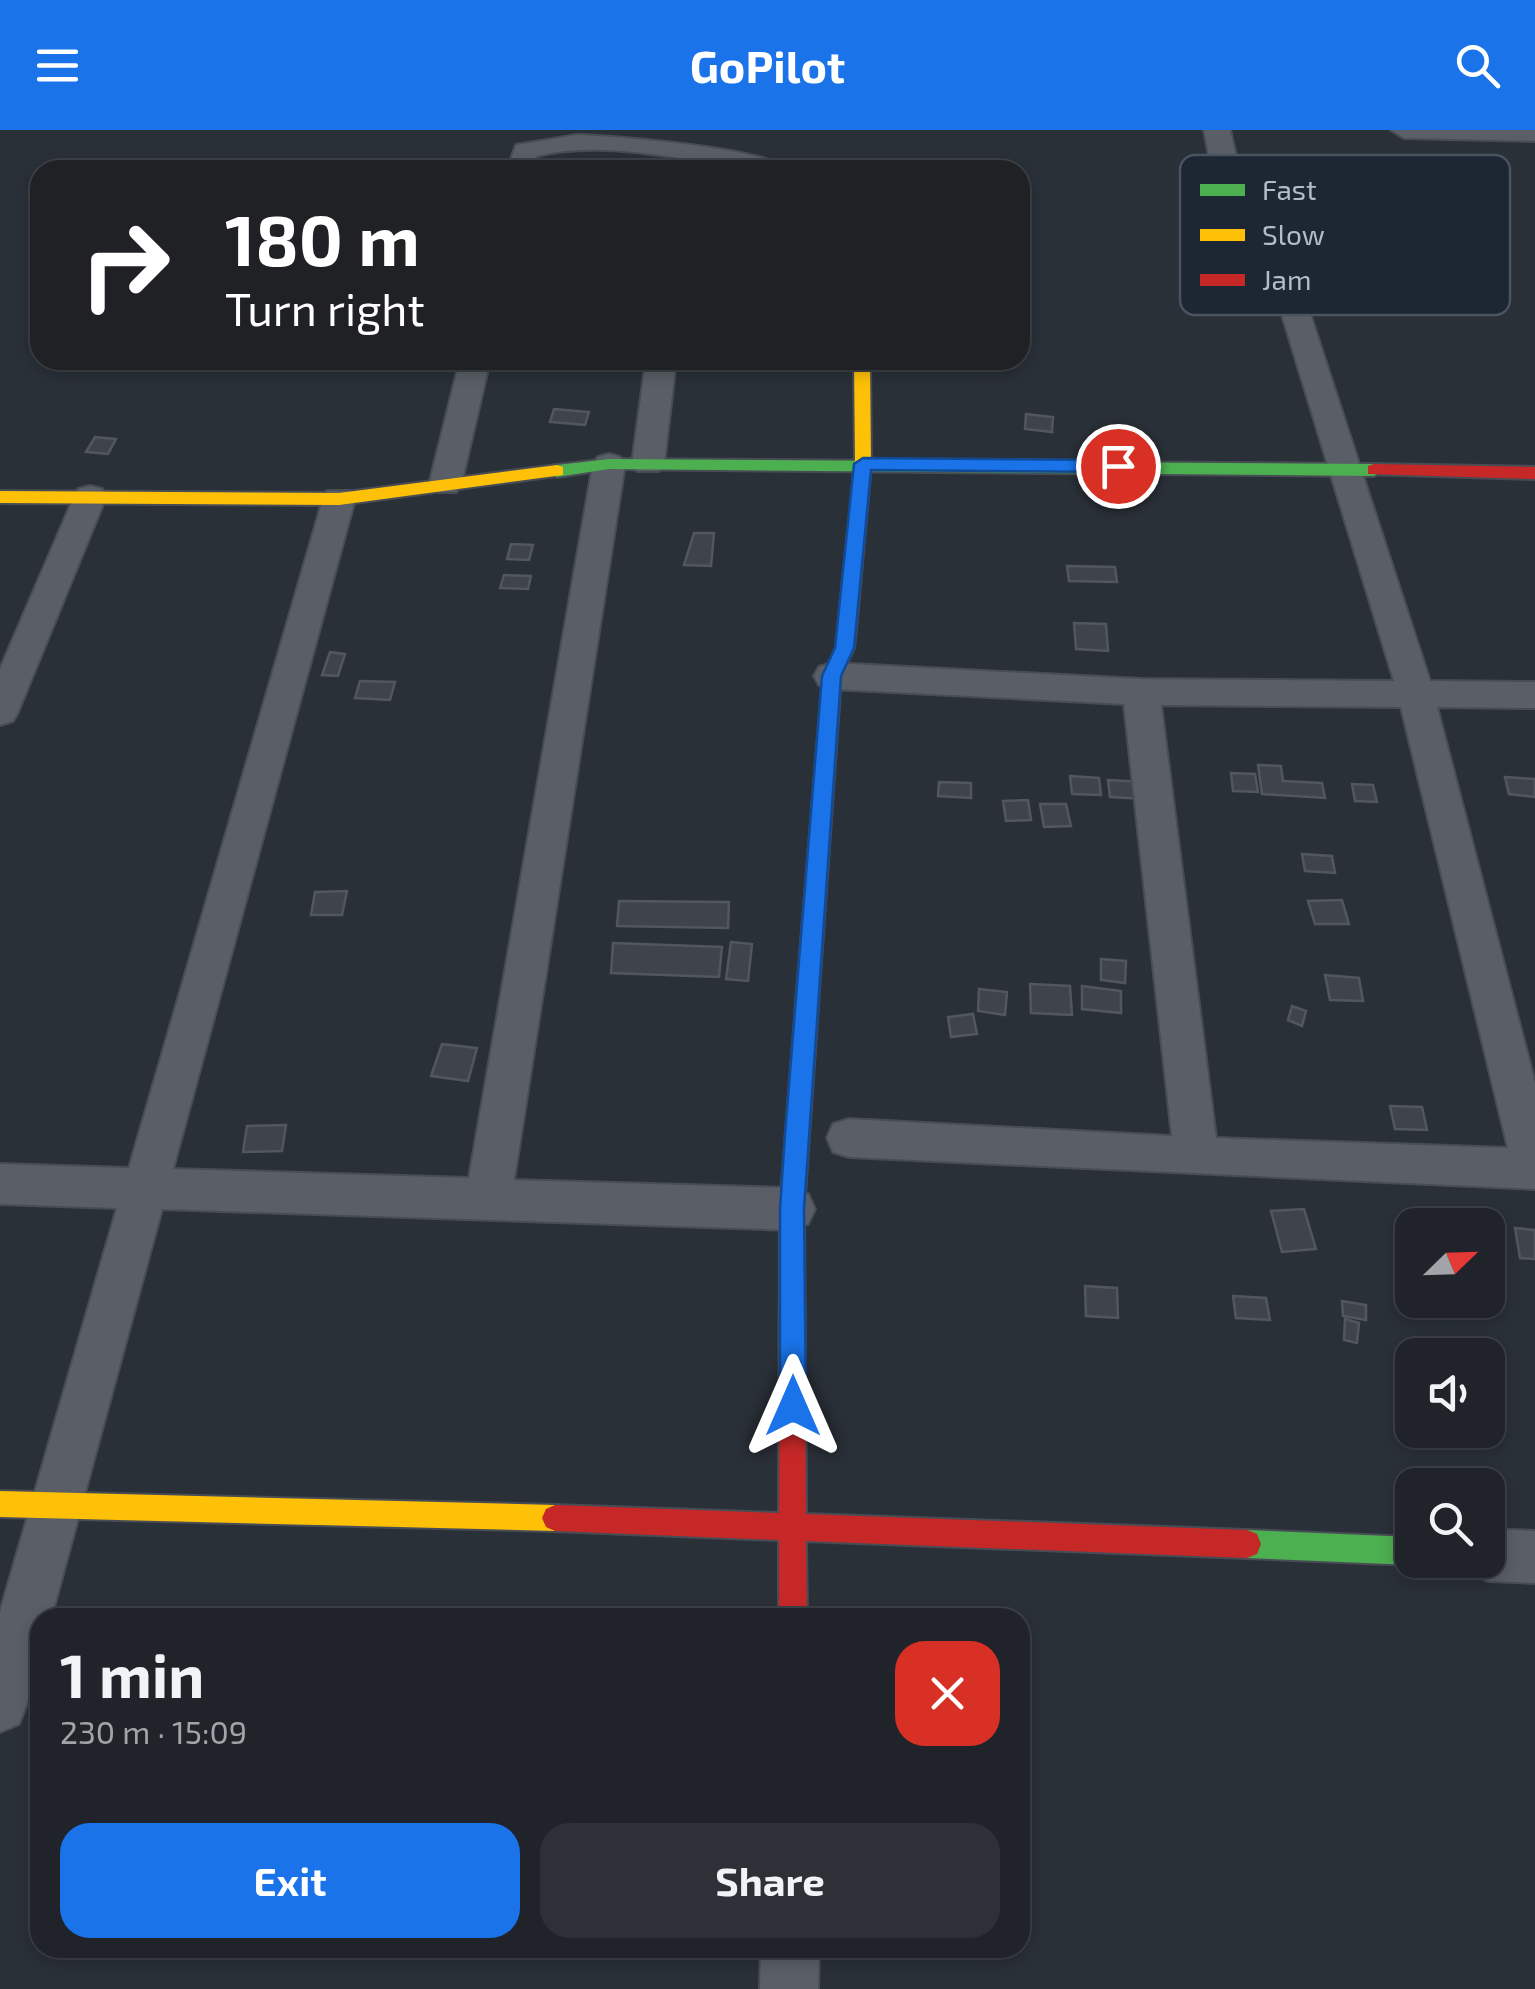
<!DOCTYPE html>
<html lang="en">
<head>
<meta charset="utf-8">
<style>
	:root { --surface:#20242a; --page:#2d3036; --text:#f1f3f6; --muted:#a2a4a8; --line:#3d4147; --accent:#1a73e8 }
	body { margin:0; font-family:"Exo 2",sans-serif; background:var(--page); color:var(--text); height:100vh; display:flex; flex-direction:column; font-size:38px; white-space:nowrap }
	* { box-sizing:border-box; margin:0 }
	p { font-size:32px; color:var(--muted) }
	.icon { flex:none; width:55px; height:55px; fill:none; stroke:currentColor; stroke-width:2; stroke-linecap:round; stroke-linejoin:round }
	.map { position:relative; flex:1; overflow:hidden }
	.details { position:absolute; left:30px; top:1478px; width:1000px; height:350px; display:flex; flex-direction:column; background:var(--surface); border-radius:30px; box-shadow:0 5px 15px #0003,0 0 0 2px var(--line) }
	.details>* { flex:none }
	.hud { position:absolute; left:30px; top:30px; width:1000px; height:210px; border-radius:30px; box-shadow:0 5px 15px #0003,0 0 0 2px var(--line); background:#202124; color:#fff; overflow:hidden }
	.needle { width:65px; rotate:67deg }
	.controls { position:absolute; left:1395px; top:1078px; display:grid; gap:20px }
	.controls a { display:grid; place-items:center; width:110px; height:110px; border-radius:20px; background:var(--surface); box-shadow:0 5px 15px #0003,0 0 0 2px var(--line); font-size:50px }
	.pin { position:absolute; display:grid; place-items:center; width:85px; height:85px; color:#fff; margin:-42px; border:5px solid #fff; border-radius:50%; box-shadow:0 2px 10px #0007 }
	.me { position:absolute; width:110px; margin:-55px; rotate:0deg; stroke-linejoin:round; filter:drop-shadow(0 0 8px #0008) }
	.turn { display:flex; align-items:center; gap:35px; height:210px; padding:0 30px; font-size:45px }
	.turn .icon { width:130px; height:130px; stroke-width:2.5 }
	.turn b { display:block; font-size:70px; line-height:85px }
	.round { display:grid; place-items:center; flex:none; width:105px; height:105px; border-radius:30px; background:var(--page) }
	.summary { display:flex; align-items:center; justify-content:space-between; height:170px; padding:0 30px }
	h1 { font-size:60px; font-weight:700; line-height:75px }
	.primary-button { display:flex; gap:20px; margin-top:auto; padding:20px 30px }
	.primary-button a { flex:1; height:115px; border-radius:30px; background:var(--accent); color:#fff; font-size:40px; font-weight:700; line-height:115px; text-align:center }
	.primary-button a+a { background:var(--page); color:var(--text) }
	header { display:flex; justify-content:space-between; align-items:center; height:130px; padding:0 30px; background:var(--accent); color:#fff; font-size:45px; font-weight:700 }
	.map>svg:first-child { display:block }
	.building { fill:#3f444c; stroke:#52575f; stroke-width:2.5 }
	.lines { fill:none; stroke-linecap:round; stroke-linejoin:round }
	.street-casing { stroke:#484c55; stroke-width:4 }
	.fast-casing { stroke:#484c55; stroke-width:4 }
	.slow-casing { stroke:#484c55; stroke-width:4 }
	.jam-casing { stroke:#484c55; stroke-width:4 }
	.street { fill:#5a5e66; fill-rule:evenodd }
	.fast { fill:#4caf50; fill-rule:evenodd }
	.slow { fill:#ffc107; fill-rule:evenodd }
	.jam { fill:#c62828; fill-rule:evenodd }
	.route { fill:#1a73e8; stroke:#114b97; stroke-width:2.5 }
	.key { fill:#1d2633; stroke:#4a5360; stroke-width:2.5 }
	.key-label { font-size:28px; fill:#b4bcc9 }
</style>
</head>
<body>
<header><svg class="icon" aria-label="menu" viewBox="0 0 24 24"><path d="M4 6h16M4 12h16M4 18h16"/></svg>GoPilot<svg class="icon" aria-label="search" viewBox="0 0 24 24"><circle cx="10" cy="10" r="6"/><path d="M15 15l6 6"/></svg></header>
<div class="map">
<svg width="1535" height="1859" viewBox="0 0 1535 1859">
	<rect width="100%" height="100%" fill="#2a3038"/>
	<g class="building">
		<path d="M554 279 589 282 585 295 550 292Z"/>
		<path d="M1026 284 1053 287 1052 302 1025 299Z"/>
		<path d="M95 307 116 309 108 324 86 322Z"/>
		<path d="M694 403H714L711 436 684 435Z"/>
		<path d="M511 414 533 415 529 430 507 429Z"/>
		<path d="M1067 436 1115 437 1117 452 1069 451Z"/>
		<path d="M504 445 531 446 528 459 500 458Z"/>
		<path d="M1074 493 1106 494 1108 521 1076 519Z"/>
		<path d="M330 522 345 524 338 546 322 545Z"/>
		<path d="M360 551 395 552 390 570 355 568Z"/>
		<path d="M1258 635 1281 636 1283 651 1322 653 1325 668 1262 664Z"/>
		<path d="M1231 643 1255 644 1258 662 1233 661Z"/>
		<path d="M1070 646 1099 648 1101 665 1072 664Z"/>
		<path d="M1505 647 1535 649V667L1509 664Z"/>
		<path d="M1108 650 1143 652 1145 669 1110 667Z"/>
		<path d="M939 652 971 653V668L938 666Z"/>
		<path d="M1352 654 1373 655 1377 672 1355 671Z"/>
		<path d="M1028 670 1031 690 1006 691 1003 671Z"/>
		<path d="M1040 674H1066L1071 696 1044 697Z"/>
		<path d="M1302 724 1332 726 1335 743 1305 741Z"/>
		<path d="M347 761 342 785H311L315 762Z"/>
		<path d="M1342 770 1349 794H1315L1308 771Z"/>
		<path d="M619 771 729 772 728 798 617 796Z"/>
		<path d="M731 812 752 814 748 851 726 849Z"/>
		<path d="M613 813 722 817 719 847 611 843Z"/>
		<path d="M1101 829 1126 831 1125 853 1101 850Z"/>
		<path d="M1325 845 1359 848 1363 871 1330 870Z"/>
		<path d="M1030 854 1070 856 1072 885 1031 883Z"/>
		<path d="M1082 856 1121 861V883L1082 879Z"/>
		<path d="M979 859 1007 862 1005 885 978 881Z"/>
		<path d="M1292 876 1306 881 1302 896 1288 890Z"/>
		<path d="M973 884 977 904 951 907 948 887Z"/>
		<path d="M442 914 477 918 468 951 431 946Z"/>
		<path d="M1390 976 1422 977 1427 1000 1395 999Z"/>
		<path d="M286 995 282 1021 243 1022 247 996Z"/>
		<path d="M1304 1079 1316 1119 1282 1122 1271 1081Z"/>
		<path d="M1515 1098 1535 1100V1129L1520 1128Z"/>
		<path d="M1085 1156 1117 1158 1118 1188 1086 1186Z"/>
		<path d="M1233 1166 1266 1168 1270 1190 1236 1188Z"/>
		<path d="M1342 1171 1366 1175V1190L1343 1186Z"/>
		<path d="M1345 1189 1359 1193 1357 1213 1344 1210Z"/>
	</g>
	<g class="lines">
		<g class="street-casing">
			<g id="street">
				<path d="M1204 0H1230L1242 52 1303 162 1430 551 1535 552V578L1437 577 1535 953V1059L849 1027 833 1022 827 1008 833 994 849 989 1172 1006 1124 574 832 559 819 555 814 546 819 537 832 533 1141 549 1394 551 1275 162 1214 52ZM1161 575 1401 577 1508 1018 1216 1008Z"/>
				<path d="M1391 0H1535V11L1404 8Z"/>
				<path d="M577 5C612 6 770 18 788 40 707 40 618 6 537 26L533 40H507L516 15Z"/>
				<path d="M460 230H490L461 355 456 362H434L429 355Z"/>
				<path d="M646 230H676L664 334 659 341H637L632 334Z"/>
				<path d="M609 324 620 327 625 334 514 1050 792 1058 808 1064 815 1079 808 1094 792 1100 162 1079 51 1488H40C40 1526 34 1559 19 1594L0 1602V1482L117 1078 0 1074V1034L129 1038 323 369 327 361H351L355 369 173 1039 469 1048 593 334 598 327Z"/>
				<path d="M90 356 102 359 106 367 18 582 13 591 0 595V539L74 367 78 359Z"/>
				<path d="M1488 1399 1535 1401V1453L1488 1451 1470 1443 1464 1430H1488Z"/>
				<path d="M761 1818H819L818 1859H760Z"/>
			</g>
		</g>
		<g class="fast-casing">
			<g id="fast">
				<path d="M609 329 1374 334 1383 340 1374 346 609 339 557 347 548 341 557 335Z"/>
				<path d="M848 483 857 489 854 518 841 546 819 861 816 867H800L797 861 823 546 836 518 839 489Z"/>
				<path d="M1247 1400 1412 1407V1430H1422L1412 1435 1247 1428 1237 1424 1233 1414 1237 1404Z"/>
			</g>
		</g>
		<g class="slow-casing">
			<g id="slow">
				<path d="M854 230H870L871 334 857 489 848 495 839 489 855 334Z"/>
				<path d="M557 335 563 337V345L339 375 0 373V361L339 363Z"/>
				<path d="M0 1361 555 1375 564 1379 568 1388 564 1397 555 1401 0 1387Z"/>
			</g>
		</g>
		<g class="jam-casing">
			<g id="jam">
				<path d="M1374 334 1535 337V349L1368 344V336Z"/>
				<path d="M808 852 816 855 819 861 804 1079 806 1384 1247 1400 1257 1404 1261 1414 1257 1424 1247 1428 806 1411 807 1488H779V1410L555 1401 546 1397 542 1388 546 1379 555 1375 779 1383 780 1079 797 861 800 855Z"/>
			</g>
		</g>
		<use href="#street" class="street"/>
		<use href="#fast" class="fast"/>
		<use href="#slow" class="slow"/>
		<use href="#jam" class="jam"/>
	</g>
	<path class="route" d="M863 328 1118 330 1127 336 1118 342 871 340 854 518 841 546 804 1079 806 1276 802 1285 793 1288 784 1285 780 1276V1079L785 1004 822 546 835 518 854 334Z"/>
	<rect x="1180" y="25" width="330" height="160" rx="15" class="key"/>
	<rect x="1200" y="54" width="45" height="12" fill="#4caf50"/>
	<rect x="1200" y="99" width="45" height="12" fill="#ffc107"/>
	<rect x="1200" y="144" width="45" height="12" fill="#c62828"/>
	<g class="key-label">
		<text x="1262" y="70">Fast</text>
		<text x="1262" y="115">Slow</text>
		<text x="1262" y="160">Jam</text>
	</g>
</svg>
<div class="controls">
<a><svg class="needle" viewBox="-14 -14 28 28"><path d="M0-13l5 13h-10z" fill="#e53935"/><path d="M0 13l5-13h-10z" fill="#a2a4a8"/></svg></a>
<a><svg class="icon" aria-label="sound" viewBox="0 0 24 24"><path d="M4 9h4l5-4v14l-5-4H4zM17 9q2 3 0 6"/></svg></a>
<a><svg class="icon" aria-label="search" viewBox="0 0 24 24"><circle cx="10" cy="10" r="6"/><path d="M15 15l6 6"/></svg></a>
</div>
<div class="pin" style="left:1118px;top:336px;background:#d93025"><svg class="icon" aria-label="arrive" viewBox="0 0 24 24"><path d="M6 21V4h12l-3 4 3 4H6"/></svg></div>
<svg class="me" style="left:793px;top:1276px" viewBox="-20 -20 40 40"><path d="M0-17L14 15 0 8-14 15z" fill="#1a73e8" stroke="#fff" stroke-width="4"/></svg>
<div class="hud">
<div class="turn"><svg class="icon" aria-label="right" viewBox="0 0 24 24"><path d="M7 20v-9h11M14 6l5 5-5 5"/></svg><div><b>180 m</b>Turn right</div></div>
</div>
<section class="details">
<div class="summary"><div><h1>1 min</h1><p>230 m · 15:09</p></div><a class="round" style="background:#d93025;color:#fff"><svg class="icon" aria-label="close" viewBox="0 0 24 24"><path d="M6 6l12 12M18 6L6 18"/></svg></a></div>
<div class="primary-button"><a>Exit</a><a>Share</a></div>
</section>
</div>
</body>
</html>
